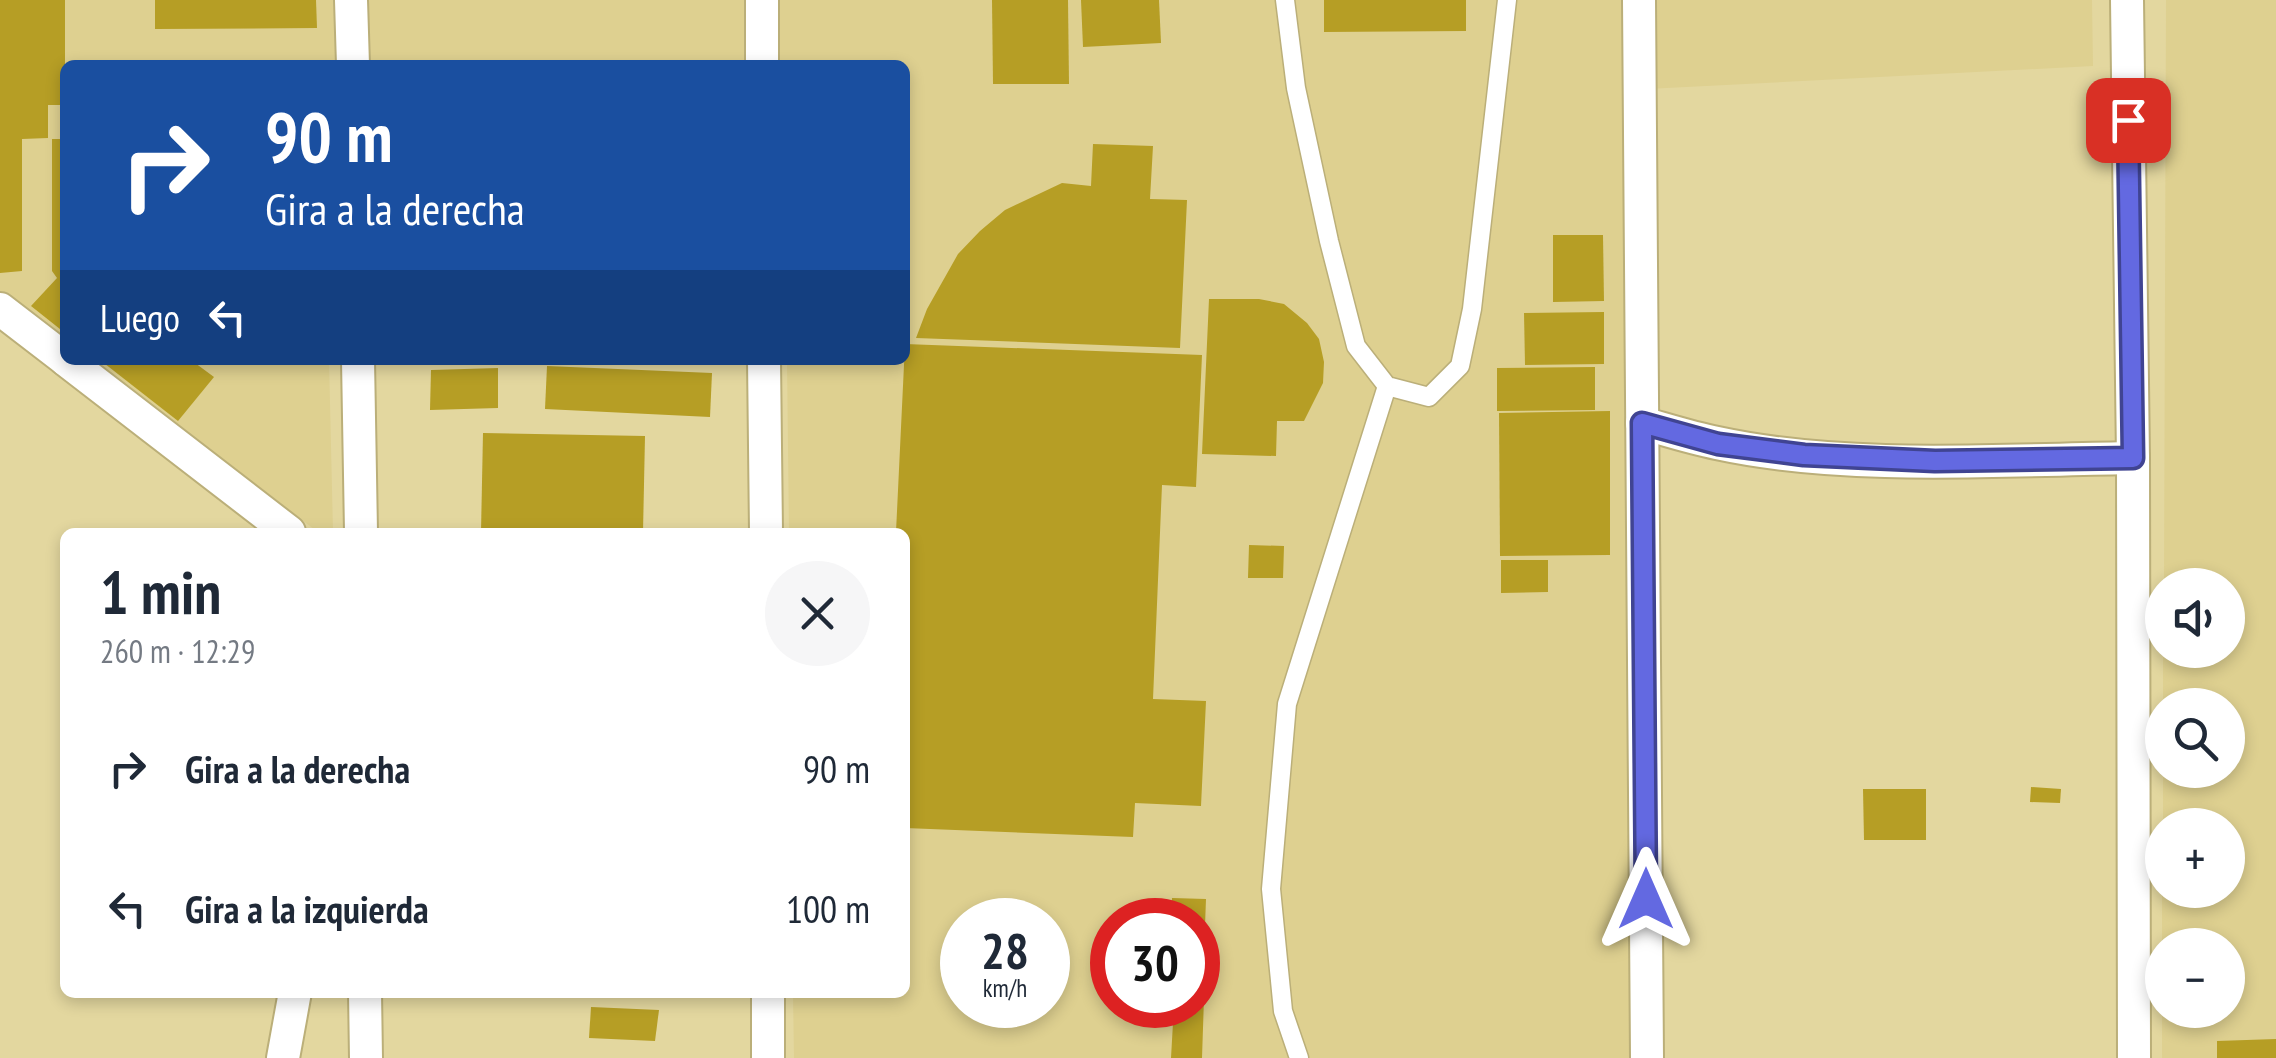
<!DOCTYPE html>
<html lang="es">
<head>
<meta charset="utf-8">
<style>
	:root { --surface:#fff; --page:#f6f6f7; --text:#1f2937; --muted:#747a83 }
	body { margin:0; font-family:"PT Sans Narrow",sans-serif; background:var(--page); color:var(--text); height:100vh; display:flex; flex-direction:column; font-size:38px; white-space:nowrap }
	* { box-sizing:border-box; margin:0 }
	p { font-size:32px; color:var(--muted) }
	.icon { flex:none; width:55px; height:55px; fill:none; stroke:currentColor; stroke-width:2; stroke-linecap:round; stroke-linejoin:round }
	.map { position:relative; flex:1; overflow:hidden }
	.side { position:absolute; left:60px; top:528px; width:850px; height:470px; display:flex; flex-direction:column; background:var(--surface); border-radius:15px; box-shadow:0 5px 15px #0003 }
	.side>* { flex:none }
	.top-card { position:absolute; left:60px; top:60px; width:850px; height:305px; border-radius:15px; box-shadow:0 5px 15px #0003; background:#1a4fa0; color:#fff; overflow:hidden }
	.controls { position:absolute; left:2145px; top:568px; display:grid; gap:20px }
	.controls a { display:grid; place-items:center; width:100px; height:100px; border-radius:50%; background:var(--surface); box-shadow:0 5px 15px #0003; font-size:50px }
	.speed { position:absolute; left:940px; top:898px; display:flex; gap:20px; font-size:50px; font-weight:700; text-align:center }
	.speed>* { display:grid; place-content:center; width:130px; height:130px; border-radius:50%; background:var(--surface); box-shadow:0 5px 15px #0003; line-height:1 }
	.speed small { font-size:25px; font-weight:400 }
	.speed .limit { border:15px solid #d22; background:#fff; color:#111 }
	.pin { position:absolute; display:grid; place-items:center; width:85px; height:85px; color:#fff; margin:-42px; border-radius:20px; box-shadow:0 5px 15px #0006 }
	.me { position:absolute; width:110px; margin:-55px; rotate:0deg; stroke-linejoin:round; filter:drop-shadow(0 0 8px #0008) }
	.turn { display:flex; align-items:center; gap:35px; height:210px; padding:0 40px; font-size:45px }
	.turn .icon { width:130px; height:130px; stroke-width:2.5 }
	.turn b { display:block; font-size:70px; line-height:85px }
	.then { display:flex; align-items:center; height:95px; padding:0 40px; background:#0003; gap:20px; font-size:38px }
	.round { display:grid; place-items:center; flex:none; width:105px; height:105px; border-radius:52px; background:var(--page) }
	.headline { display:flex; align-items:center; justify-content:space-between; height:170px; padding:0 40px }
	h1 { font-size:60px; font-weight:700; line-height:75px }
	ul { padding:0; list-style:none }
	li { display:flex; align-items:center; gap:30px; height:140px; padding:0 40px }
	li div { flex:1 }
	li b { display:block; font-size:38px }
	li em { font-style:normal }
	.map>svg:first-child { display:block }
	.built { fill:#ded090; fill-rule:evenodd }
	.building { fill:#b69e25 }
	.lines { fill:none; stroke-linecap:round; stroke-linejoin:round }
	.lane-casing { stroke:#bbaf79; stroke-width:21 }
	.street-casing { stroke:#bbaf79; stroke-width:36 }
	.lane { stroke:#fff; stroke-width:18 }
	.street { stroke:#fff; stroke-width:32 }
	.route-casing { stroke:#404492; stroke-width:25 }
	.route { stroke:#6369e1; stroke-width:18 }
</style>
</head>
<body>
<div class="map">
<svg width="2276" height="1058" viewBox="0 0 2276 1058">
	<rect width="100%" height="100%" fill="#e3d79f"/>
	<g class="built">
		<path d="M0 0H2092L2093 66 1647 89 1638 1058H794L793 993 905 992V532H789L787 360H905V65H65V343L0 294ZM962 920H1048V1005H962ZM1112 920H1198V1005H1112Z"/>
		<path d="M2166 0H2276V1058H2162V874V890H2228V825H2163V770H2228V705H2163V650H2228V585H2164ZM2162 945H2228V1010H2162Z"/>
		<path d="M88 360H329L333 532H318Z"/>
	</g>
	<g class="building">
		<path d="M0 0H65V105H48V138L22 139V271L0 273Z"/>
		<path d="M155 0H316L317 28 155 29Z"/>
		<path d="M992 0H1068L1069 84H993Z"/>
		<path d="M1081 0H1159L1161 43 1083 47Z"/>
		<path d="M1324 0H1466V31L1324 32Z"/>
		<path d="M52 139H65V333L31 306 57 278 52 271Z"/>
		<path d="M1093 144 1153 146 1150 199 1187 200 1180 348 916 338 927 309 958 254 980 231 1005 210 1062 183 1091 186Z"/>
		<path d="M1553 235H1603L1604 301 1553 302Z"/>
		<path d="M1209 299H1259L1284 304 1307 323 1319 339 1324 362 1323 383 1304 421H1277L1276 456 1202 454Z"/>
		<path d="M1604 312V364L1525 365 1524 313Z"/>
		<path d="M905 344 1202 355 1196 487 1162 485 1153 699 1206 701 1201 806 1135 803 1133 837 905 828V532H896Z"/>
		<path d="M100 360H191L214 377 178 421Z"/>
		<path d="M547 366 712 373 710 417 545 409Z"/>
		<path d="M1595 367V410L1497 411V368Z"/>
		<path d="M498 368V408L430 410 431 370Z"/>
		<path d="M1610 411V555L1500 556 1499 413Z"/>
		<path d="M483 433 645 436 643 532H481Z"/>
		<path d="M1249 545 1284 546 1283 578H1248Z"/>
		<path d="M1501 560H1548V592L1501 593Z"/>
		<path d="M2031 787 2061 789 2060 803 2030 802Z"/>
		<path d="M1863 789H1926V840H1864Z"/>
		<path d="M1172 898 1206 899 1204 952H1198V920H1171Z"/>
		<path d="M1198 997 1204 998 1202 1058H1171L1174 1005H1198Z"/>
		<path d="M591 1007 659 1010 655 1041 589 1038Z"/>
		<path d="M2276 1039V1058H2217V1041Z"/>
	</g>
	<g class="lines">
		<g class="lane-casing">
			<g id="lane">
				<path d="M1285 0 1296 88 1329 241 1356 346 1387 386 1429 397 1460 366 1472 309 1507 0"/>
				<path d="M1299 1058 1283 1011 1271 889 1287 704 1387 386"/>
			</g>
		</g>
		<g class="street-casing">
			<g id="street">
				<path d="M351 0 353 65"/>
				<path d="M762 0V65"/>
				<path d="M1639 0 1647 1058"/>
				<path d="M2127 0 2133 458 2134 1058"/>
				<path d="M0 309 65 359"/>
				<path d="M66 360 289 532"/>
				<path d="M358 360 361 532"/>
				<path d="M764 360 766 532"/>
				<path d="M1642 423C1667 430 1692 438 1717 443 1846 471 2001 460 2133 458"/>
				<path d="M365 992 366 1058"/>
				<path d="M768 992V1058"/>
				<path d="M283 1058 295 992"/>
			</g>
		</g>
		<use href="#lane" class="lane"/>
		<use href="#street" class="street"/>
	</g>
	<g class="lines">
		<g class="route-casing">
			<path id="route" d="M1646 899 1642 423 1718 444 1804 455 1935 461 2133 458 2128 120"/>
		</g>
		<use href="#route" class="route"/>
	</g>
</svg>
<div class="controls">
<a><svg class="icon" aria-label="sound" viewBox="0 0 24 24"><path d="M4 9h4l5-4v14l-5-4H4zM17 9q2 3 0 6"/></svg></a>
<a><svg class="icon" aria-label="search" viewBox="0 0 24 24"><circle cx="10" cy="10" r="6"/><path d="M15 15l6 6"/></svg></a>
<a>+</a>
<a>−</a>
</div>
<div class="speed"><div>28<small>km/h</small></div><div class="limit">30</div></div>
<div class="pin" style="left:2128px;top:120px;background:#d93025"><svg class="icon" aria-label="arrive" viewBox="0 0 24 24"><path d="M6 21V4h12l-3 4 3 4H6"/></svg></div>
<svg class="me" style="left:1646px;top:899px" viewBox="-20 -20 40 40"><path d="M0-17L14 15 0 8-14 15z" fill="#6369e1" stroke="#fff" stroke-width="4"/></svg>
<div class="top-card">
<div class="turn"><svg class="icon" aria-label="right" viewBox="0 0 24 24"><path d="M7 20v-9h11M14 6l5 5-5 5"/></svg><div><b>90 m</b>Gira a la derecha</div></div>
<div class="then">Luego<svg class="icon" aria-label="left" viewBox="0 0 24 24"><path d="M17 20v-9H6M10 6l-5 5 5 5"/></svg></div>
</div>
<section class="side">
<div class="headline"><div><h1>1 min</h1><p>260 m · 12:29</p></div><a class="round"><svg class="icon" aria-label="close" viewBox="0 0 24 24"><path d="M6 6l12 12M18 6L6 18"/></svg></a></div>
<ul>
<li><svg class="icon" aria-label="right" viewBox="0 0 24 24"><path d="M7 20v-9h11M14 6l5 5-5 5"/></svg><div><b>Gira a la derecha</b></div><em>90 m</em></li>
<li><svg class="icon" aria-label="left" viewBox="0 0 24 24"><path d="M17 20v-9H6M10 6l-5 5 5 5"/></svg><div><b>Gira a la izquierda</b></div><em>100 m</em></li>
</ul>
</section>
</div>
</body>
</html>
